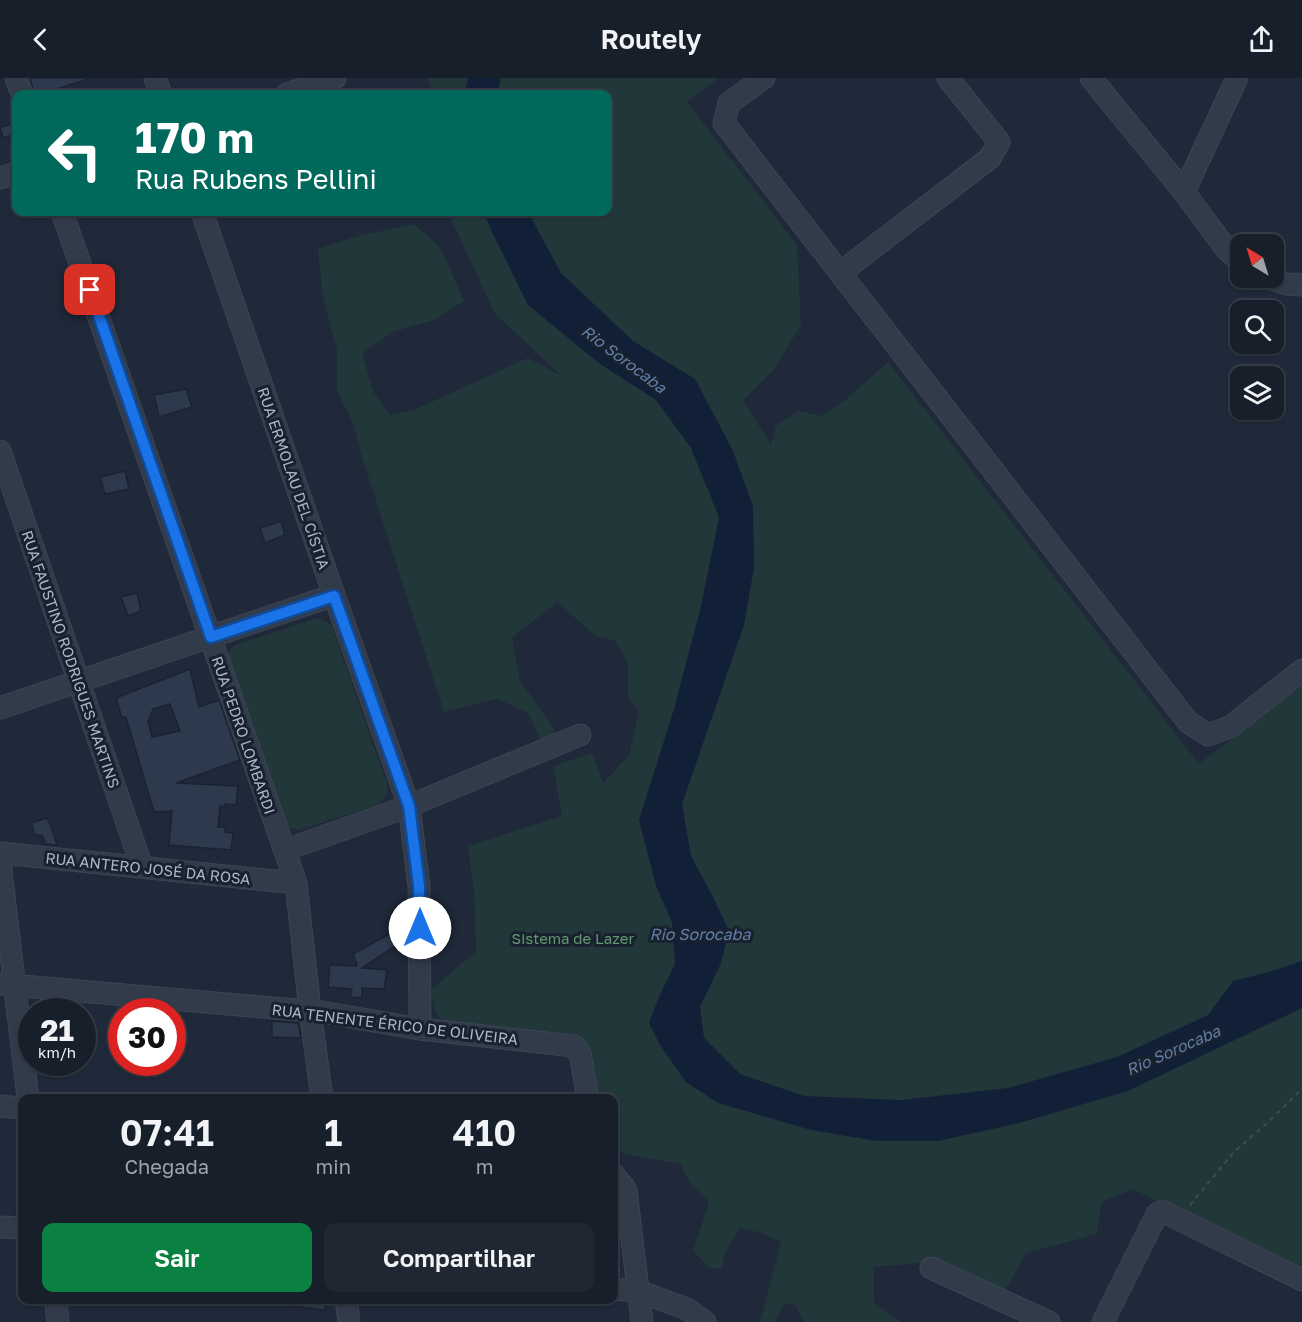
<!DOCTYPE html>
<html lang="pt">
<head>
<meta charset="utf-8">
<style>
	:root { --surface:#171f2b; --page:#202733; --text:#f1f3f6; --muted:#9ea2a9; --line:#363d47; --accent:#0b8043 }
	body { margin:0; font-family:"Golos Text",sans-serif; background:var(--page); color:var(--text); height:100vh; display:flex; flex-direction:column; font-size:22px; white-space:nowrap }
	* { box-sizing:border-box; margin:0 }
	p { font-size:20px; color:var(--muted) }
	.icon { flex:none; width:33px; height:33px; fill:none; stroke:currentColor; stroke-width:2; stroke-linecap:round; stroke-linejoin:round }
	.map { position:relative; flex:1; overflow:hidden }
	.details { position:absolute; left:18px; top:1016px; width:600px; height:210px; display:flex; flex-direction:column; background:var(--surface); border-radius:12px; box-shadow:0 2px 4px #0004,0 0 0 2px var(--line) }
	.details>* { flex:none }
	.hud { position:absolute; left:12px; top:12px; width:600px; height:126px; border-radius:12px; box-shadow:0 2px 4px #0004,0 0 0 2px var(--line); background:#00695c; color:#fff; overflow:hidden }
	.needle { width:39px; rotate:322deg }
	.tools { position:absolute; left:1230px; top:156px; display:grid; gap:12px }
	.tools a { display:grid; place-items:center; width:54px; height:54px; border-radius:12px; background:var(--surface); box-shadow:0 2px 4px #0004,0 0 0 2px var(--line); font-size:30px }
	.speed { position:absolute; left:18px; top:920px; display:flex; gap:12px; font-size:30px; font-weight:700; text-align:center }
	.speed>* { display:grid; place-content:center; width:78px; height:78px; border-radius:50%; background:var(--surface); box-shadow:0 2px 4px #0004,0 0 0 2px var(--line); line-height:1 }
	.speed small { font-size:15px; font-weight:400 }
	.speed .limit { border:9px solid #d22; background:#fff; color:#111 }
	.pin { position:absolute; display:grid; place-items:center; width:51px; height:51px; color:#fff; margin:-26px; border-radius:12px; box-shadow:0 3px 9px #0006 }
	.me { position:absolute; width:66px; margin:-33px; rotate:0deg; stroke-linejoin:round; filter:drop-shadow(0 0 4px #0008) }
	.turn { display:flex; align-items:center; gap:21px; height:126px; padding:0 24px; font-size:27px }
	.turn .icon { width:78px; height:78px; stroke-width:2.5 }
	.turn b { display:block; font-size:42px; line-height:51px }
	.eta { display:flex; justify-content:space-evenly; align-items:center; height:102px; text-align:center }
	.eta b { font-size:36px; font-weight:600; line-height:42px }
	.primary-button { display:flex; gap:12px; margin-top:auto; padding:12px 24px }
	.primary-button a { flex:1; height:69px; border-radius:12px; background:var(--accent); color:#fff; font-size:24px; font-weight:600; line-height:69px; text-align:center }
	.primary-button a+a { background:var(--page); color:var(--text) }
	header { display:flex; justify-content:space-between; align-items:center; height:78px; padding:0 24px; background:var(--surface); font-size:27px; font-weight:600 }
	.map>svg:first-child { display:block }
	.green { fill:#21373a }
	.water { fill:#122037 }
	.building { fill:#2d3a4e; stroke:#1a2330; stroke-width:1.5; fill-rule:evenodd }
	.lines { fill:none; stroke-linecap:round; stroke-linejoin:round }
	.minor-casing { stroke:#3c4553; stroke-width:23 }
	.path { stroke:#395053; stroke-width:2; stroke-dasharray:4.5 4.5; stroke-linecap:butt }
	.minor { stroke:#323b49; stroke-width:21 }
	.route-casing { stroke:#114b97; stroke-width:15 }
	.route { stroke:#1a73e8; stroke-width:10 }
	.labels { text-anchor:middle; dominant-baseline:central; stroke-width:6; stroke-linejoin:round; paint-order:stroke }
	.street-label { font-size:15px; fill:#acb6c6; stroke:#18212e }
	.park-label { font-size:15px; fill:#629870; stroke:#18212e }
	.water-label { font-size:16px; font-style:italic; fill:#627fa8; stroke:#18212e }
</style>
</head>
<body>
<header><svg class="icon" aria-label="back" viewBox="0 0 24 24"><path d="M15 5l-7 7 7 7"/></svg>Routely<svg class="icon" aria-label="share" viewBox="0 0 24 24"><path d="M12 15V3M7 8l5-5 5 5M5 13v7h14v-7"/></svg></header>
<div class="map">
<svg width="1302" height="1244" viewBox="0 0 1302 1244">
	<rect width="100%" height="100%" fill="#1f2939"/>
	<g class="green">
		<path d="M427 0H719L687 24 797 167 801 247 775 290 743 322 771 367 776 348 798 333 821 338 844 323 888 284 1199 686 1302 606V1195L1133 1111 1101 1124 1097 1156 1026 1175 1005 1213 932 1184 874 1189V1225L901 1244H804L794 1225 782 1228 776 1244H760L781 1164 762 1155 740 1150 726 1173 721 1191 709 1190 693 1173 709 1124 690 1105 680 1086 617 1074 614 1071V1020H593L583 972 447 946 437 937 430 913 476 873 474 813 468 768 562 738 553 688 592 675 603 705 629 677 639 632 628 621V586L615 563 596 558 557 524 512 560 520 603 557 655 541 663 528 635 497 621 444 634 362 379 353 345 337 313V272L323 220 318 171 358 158 414 146 441 170 464 223 434 242 392 254 362 276 373 313 390 337 416 331 528 280 562 298 495 236 448 134H608V16H433Z"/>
		<path d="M314 541H320L331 546 387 706C388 716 385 720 377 727L299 752 285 748 227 577 233 568Z"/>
	</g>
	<g class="water">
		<path d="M468 0H501L497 16H465Z"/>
		<path d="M484 134H528L561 195 633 263 695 301 733 373 753 428 754 490 744 547 682 726 691 778 713 819 729 853 721 885 700 929 704 960 740 996 804 1018 901 1022 1008 1010 1117 979 1208 937 1233 903 1269 894 1302 883V930L1128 1013 1019 1045 938 1063H876L811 1052 718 1025 686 1004 660 967 649 945 659 919 675 886 672 844 656 808 639 742 674 631 701 528 719 439 691 370 656 322 600 286 528 227 491 152Z"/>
	</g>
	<g class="building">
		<path d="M30 0H85V2L41 16H34Z"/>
		<path d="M12 46 15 56 3 60 0 49Z"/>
		<path d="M186 311 192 329 159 339 154 317Z"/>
		<path d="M125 393 129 411 105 416 100 399Z"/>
		<path d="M281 443 285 457 265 465 260 450Z"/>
		<path d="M137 515 141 533 128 538 121 519Z"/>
		<path d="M190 591 199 629 219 622 240 682 176 705 238 708 236 727 225 726 224 729 220 728 218 749H225V754L233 755 231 772 169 767 172 733 154 734 126 639 122 640 116 620ZM170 626 180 653 152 659 148 643 153 631Z"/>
		<path d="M47 740 52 751 57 767 46 766 42 757H35L31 745Z"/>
		<path d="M393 854 400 865 362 890 387 892 384 911 362 910V920L350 919 352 911 328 909 330 887 356 888 357 887 353 876Z"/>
		<path d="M272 943 298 945 301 960 272 959Z"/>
		<path d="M291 1221H325V1232L291 1228Z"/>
	</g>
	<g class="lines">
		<g class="minor-casing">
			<g id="minor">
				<path d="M16 0 22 16"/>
				<path d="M155 0 161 16"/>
				<path d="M764 0 729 25 724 45 1188 644 1208 657 1230 649 1302 592"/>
				<path d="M1091 0 1184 114 1227 172 1240 183"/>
				<path d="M287 16 335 0"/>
				<path d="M0 100 16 95"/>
				<path d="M1184 114 1237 0"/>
				<path d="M62 134 296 805 310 932 322 1020"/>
				<path d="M202 134 334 517 409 728 419 808 420 951"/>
				<path d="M840 195 990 80 999 64 948 0"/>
				<path d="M1269 200 1287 206 1302 207"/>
				<path d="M0 373 142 789"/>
				<path d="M0 630 334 517"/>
				<path d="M285 772 409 728 580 657"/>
				<path d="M0 775 296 805"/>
				<path d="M0 784 28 1020"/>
				<path d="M0 906 296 932H310L420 951 574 968 580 976 588 1020"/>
				<path d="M0 1028 22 1030"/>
				<path d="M614 1097 626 1112 642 1244"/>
				<path d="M0 1149 22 1150"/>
				<path d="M931 1190 1049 1244"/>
				<path d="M614 1211 638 1213 687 1231 705 1244"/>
				<path d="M55 1221 58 1244"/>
				<path d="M346 1221 349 1244"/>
				<path d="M1103 1244 1157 1136 1160 1134H1164L1302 1202"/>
			</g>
		</g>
		<path class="path" d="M1190 1127 1234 1074 1267 1045 1302 1011"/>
		<use href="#minor" class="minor"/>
	</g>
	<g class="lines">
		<g class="route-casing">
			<path id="route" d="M90 212 211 559 334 518 409 728 419 808 420 850"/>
		</g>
		<use href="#route" class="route"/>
	</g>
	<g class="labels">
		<g class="street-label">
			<text transform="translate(294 400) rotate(71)">RUA ERMOLAU DEL CÍSTIA</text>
			<text transform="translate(71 581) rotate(71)">RUA FAUSTINO RODRIGUES MARTINS</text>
			<text transform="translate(244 657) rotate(71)">RUA PEDRO LOMBARDI</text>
			<text transform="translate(148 790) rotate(6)">RUA ANTERO JOSÉ DA ROSA</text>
			<text transform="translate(395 946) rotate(7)">RUA TENENTE ÉRICO DE OLIVEIRA</text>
		</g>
		<g class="park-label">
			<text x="573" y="860">Sistema de Lazer</text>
		</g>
		<g class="water-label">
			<text transform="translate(624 281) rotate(37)">Rio Sorocaba</text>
			<text x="700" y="856">Rio Sorocaba</text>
			<text transform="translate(1173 972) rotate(-24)">Rio Sorocaba</text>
		</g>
	</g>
</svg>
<div class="tools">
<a><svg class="needle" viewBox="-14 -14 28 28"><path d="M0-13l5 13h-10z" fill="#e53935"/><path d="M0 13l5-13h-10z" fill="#9ea2a9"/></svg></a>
<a><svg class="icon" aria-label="search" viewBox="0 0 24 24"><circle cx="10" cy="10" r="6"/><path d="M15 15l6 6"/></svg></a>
<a><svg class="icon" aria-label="layers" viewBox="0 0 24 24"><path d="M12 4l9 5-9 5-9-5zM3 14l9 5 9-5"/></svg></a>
</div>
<div class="speed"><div>21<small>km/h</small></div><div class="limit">30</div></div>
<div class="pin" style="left:90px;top:212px;background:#d93025"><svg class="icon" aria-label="arrive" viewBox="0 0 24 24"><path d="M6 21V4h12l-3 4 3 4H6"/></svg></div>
<svg class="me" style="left:420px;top:850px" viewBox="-20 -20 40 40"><circle r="19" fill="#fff"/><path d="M0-13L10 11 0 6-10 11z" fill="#1a73e8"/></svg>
<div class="hud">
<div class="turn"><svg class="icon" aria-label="left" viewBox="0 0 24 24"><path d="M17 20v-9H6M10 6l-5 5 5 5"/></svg><div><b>170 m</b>Rua Rubens Pellini</div></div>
</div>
<section class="details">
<div class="eta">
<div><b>07:41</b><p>Chegada</p></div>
<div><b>1</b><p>min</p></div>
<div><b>410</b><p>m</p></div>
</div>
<div class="primary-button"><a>Sair</a><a>Compartilhar</a></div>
</section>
</div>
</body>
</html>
